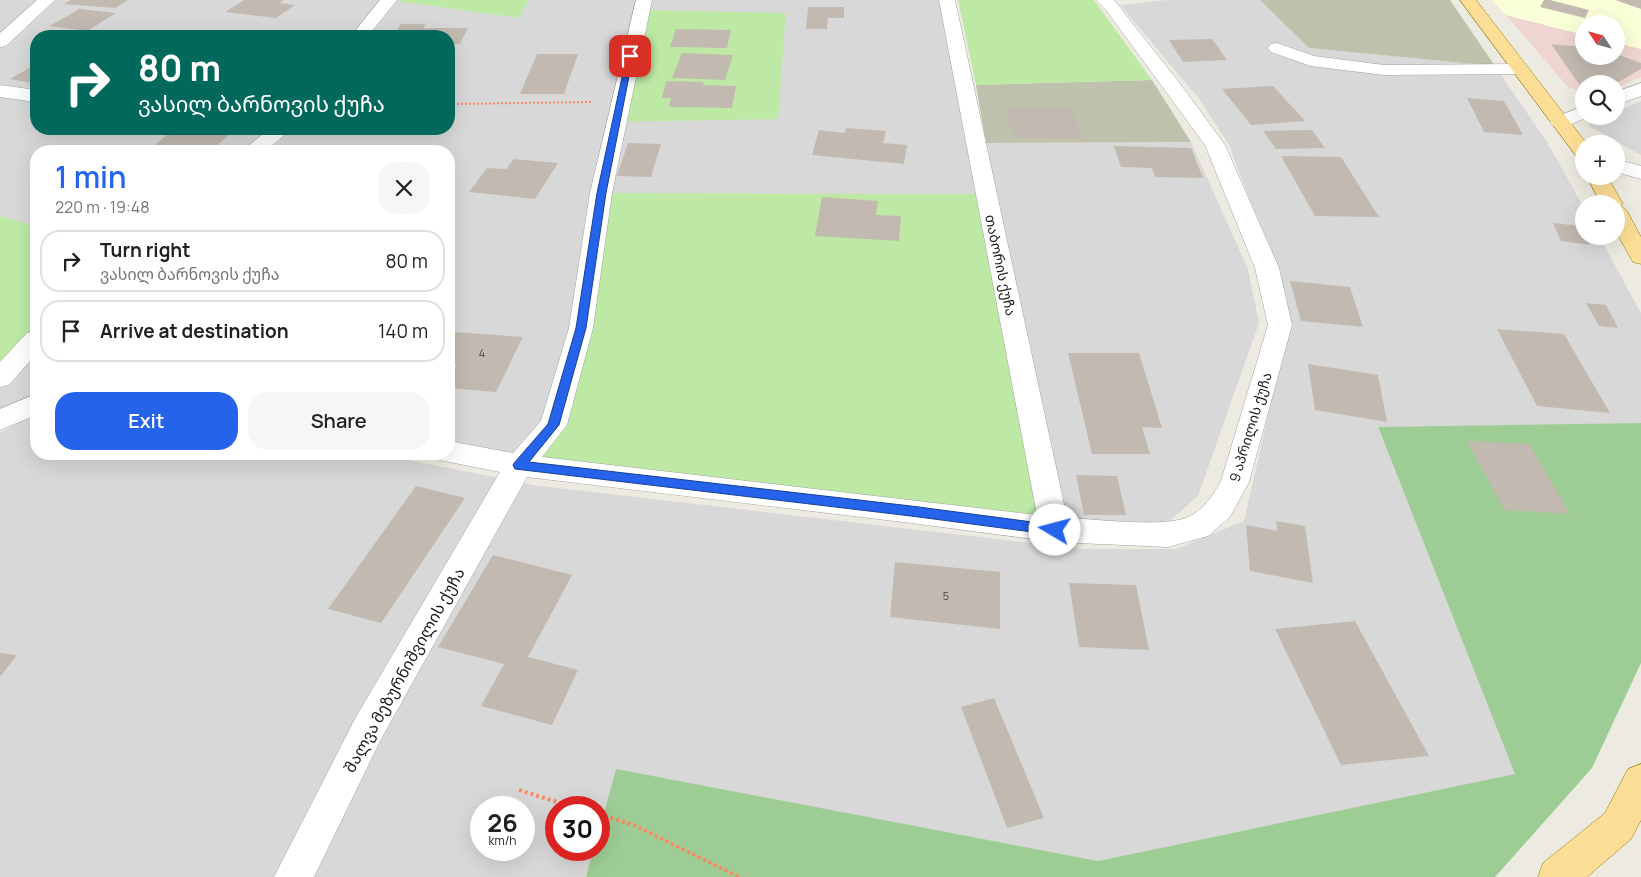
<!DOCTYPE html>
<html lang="en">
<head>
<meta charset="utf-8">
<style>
	:root { --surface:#fff; --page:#f6f6f6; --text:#202124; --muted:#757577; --line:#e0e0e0; --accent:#2563eb }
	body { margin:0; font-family:Manrope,"Noto Sans Georgian",sans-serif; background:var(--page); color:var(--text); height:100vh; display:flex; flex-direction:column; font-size:19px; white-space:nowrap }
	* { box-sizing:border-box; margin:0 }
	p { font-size:16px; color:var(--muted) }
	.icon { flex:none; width:28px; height:28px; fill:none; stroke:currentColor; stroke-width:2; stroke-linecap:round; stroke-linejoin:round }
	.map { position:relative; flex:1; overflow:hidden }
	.panel { position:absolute; left:30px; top:145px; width:425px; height:315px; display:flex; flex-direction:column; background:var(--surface); border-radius:20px; box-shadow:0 5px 20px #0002 }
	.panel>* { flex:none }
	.hud { position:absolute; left:30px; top:30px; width:425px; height:105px; border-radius:20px; box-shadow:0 5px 20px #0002; background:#00695c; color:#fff; overflow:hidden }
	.needle { width:32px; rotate:306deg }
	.fabs { position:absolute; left:1575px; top:15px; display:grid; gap:10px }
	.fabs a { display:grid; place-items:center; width:50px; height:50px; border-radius:50%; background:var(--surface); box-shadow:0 5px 20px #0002; font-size:25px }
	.speed { position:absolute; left:470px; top:796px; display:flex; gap:10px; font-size:25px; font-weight:700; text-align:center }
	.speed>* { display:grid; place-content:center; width:65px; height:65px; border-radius:50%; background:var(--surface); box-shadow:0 5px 20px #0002; line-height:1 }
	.speed small { font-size:12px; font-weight:400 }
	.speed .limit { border:8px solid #d22; background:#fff; color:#111 }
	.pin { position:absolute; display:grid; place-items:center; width:42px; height:42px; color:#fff; margin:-21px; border-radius:10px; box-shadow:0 2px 8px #0006 }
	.me { position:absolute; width:55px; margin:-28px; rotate:278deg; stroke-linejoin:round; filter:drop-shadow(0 0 4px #0008) }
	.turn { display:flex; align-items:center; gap:18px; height:105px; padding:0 25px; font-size:22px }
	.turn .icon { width:65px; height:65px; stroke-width:2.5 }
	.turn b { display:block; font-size:35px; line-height:42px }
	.round { display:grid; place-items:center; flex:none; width:52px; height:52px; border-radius:20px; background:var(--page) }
	.head { display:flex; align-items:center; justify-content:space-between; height:85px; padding:0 25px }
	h1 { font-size:30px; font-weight:600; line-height:38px; color:var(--accent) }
	.cta { display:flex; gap:10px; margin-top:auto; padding:10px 25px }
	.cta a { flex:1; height:58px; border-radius:20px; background:var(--accent); color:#fff; font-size:20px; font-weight:600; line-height:58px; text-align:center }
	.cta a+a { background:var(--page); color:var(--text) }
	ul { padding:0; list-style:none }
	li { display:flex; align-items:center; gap:15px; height:62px; margin:0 10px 8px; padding:0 15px; border:2px solid var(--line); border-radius:20px }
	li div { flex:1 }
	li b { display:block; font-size:19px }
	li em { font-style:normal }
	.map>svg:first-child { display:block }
	.residential { fill:#d9d8d8; fill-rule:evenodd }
	.commercial { fill:#efd5cf }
	.education { fill:#faffd8 }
	.construction { fill:#bec1ac }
	.grass { fill:#bde9a5 }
	.forest { fill:#9dcd95 }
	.building { fill:#c2bab0 }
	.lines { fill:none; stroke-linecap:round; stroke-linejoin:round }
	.minor-casing { stroke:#a2a2a2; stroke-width:1 }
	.major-casing { stroke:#937600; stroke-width:1 }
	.path-far1 { stroke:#fa8964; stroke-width:2; stroke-dasharray:2 2; stroke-linecap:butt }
	.path { stroke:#fa8964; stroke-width:4; stroke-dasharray:3 3; stroke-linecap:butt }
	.minor { fill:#fff; fill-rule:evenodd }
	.major { fill:#fcde96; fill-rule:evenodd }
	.route { fill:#2563eb; stroke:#184099 }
	.labels { text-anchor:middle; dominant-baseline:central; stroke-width:4; stroke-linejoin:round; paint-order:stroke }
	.number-label { font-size:11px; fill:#454340 }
	.street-label { font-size:14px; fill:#1b1b1b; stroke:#fff }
	.near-street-label { font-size:16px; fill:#1b1b1b; stroke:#fff }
</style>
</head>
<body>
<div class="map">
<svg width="1641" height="877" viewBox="0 0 1641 877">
	<rect width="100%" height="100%" fill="#edebe1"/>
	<g class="residential">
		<path d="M0 0H389L519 18 529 0H947L987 194 570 367 519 465 449 452V151H36V226L0 216ZM36 36H449V129H36Z"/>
		<path d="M1167 0H1260L1309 48 1495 66 1547 142 1584 208V236H1599L1641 313V423L1378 428 1516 774 1098 861 616 770 599 831V808H556V850H593L586 877H0V433L25 417 36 415V454H379L533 485 1082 549H1176L1244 521 1288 328 1275 267 1229 145 1200 100 1120 5ZM481 808H524V850H481Z"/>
		<path d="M1641 101V155L1587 125 1607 116H1616V112Z"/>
		<path d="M1191 142 1248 269 1259 323 1198 496 1164 526 1061 522 986 143Z"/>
		<path d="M36 339V404L0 420V378Z"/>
	</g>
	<path class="commercial" d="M1506 15 1584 35V56H1616V43L1641 49V77L1616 88V84H1584V93L1568 87Z"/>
	<path class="education" d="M1492 0H1641V49L1616 43V24H1584V35L1506 15Z"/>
	<g class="construction">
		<path d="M1260 0H1450L1495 66 1309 48Z"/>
		<path d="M1152 80 1191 142 986 143 976 85Z"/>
	</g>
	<g class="grass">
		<path d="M389 0H529L519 18Z"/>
		<path d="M958 0H1094L1152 80 976 85Z"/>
		<path d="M642 10 786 13 778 119 617 122Z"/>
		<path d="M601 193 987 194 1055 530 519 465 553 425Z"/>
		<path d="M0 216 36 226V339L0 378Z"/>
	</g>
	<path class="forest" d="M1641 423V663L1592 768 1495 877H586L593 850H599V831L616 769 1098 861 1515 774 1378 427Z"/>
	<g class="building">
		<path d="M71 0H128L115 8 64 4Z"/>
		<path d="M244 0H284L279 3 295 5 276 18 225 12Z"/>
		<path d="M1544 0H1550L1589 10 1585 18 1540 7Z"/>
		<path d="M1615 0H1641V9Z"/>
		<path d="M808 7H844V18H828L827 29H806Z"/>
		<path d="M79 9 116 13 87 31 50 26Z"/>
		<path d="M401 24H426L423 28H468L460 44H449V36H393Z"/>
		<path d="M676 29 731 30 727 48 670 47Z"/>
		<path d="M147 31 182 32 177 36H141Z"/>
		<path d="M56 32 81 35V36H49Z"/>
		<path d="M1212 39 1227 60 1183 62 1169 40Z"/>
		<path d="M1551 44 1584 47V56H1616V54L1641 63V69L1615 84H1584V88L1581 87Z"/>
		<path d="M682 53 733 55 725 80 672 78Z"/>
		<path d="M537 54H578L564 94H520Z"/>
		<path d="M36 64V84L10 79Z"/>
		<path d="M666 81 704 82 703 85 736 86 732 108 669 107 671 98H662Z"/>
		<path d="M1273 86 1305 121 1251 125 1222 89Z"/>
		<path d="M1467 98 1504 101 1523 135 1484 132Z"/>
		<path d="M1005 107H1071L1082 139H1014Z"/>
		<path d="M846 128 886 131 883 143 907 145 904 164 812 155 819 130 845 133Z"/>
		<path d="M174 129 230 134 211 151H148Z"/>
		<path d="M1312 130 1325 148 1276 149 1263 131Z"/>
		<path d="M628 143 661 144 651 177 617 176Z"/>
		<path d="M1114 146 1191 148 1203 178 1155 177 1152 168 1121 167Z"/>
		<path d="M1281 156 1341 157 1379 217 1315 216Z"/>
		<path d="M514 159 558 163 535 199 469 192 487 168 506 169Z"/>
		<path d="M822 197 878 201 876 215 901 216 899 241 815 236Z"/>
		<path d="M1553 223 1581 226 1584 236H1586L1590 245 1561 241Z"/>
		<path d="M1290 281 1350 287 1363 327 1301 321Z"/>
		<path d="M1586 303 1606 305 1618 328 1599 326Z"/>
		<path d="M1497 329 1564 334 1610 413 1537 406Z"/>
		<path d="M453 332 523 337 496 392 449 388V379L457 364H449V339Z"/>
		<path d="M1068 353H1139L1162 428 1142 427 1150 454H1092Z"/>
		<path d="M1308 364 1378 375 1387 422 1315 410Z"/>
		<path d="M1467 441 1529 444 1570 514 1504 510Z"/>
		<path d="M1076 475 1117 476 1126 515H1084Z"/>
		<path d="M416 486 465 498 381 623 328 609Z"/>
		<path d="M1276 521 1305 526 1313 583 1250 571 1246 525 1277 531Z"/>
		<path d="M493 555 572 575 528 657 578 670 552 725 481 706 504 664 438 647Z"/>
		<path d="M895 562 1000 572V629L890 617Z"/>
		<path d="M1069 583 1136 585 1149 650 1079 647Z"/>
		<path d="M1355 621 1429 756 1341 765 1275 629Z"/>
		<path d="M0 653 17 655 0 677Z"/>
		<path d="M994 698 1044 818 1007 828 961 707Z"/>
	</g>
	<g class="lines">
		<g class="minor-casing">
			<g id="minor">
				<path d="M37 0H55L6 46 0 47V33Z"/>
				<path d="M380 0H397L368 36H351Z"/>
				<path d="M636 0H652L612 193 593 328 567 425 542 457 1037 515 939 0H955L1067 518C1095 519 1165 528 1188 517 1204 510 1213 495 1221 481L1268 325 1255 268 1205 145 1106 10 1096 0H1114L1181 85 1225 145 1279 268 1292 325 1249 482 1230 517 1208 536 1168 547 1055 542 911 523 527 477 380 741 314 877H274L356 717 500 472 439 460 436 454H449V441L513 453 541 421 569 328 590 193Z"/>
				<path d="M1277 43 1314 56 1384 65 1520 64 1526 65 1529 69 1526 73 1520 74 1384 75 1311 66 1271 52 1268 48 1271 44Z"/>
				<path d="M1641 83V96L1616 105V92Z"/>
				<path d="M0 85 36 90V102L0 97Z"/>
				<path d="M1584 106V116H1590L1567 126 1560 128 1553 126 1550 122 1553 118Z"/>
				<path d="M269 129H291L266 151H244L247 147Z"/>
				<path d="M1616 159 1641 166V179L1616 172Z"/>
				<path d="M36 331V354L9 385 0 387V362L27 333Z"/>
				<path d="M36 394V415L0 430V409Z"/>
			</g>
		</g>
		<g class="major-casing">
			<g id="major">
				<path d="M1460 0H1476L1587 144H1584V159L1577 157Z"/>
				<path d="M1587 176H1607L1623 204 1621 206 1627 211 1641 237V264L1633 262 1616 232V204H1601Z"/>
				<path d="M1641 764V820L1631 839 1587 877H1538L1543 863 1605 813 1628 769Z"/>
			</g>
		</g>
		<path class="path-far1" d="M449 104 591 102"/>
		<g class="path">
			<path d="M519 790 576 808"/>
			<path d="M599 814 636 826 739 877"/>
		</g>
		<use href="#minor" class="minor"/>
		<use href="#major" class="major"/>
	</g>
	<path class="route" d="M627 54 633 56 606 193 586 328 559 425 529 462 911 506 1055 525 1060 527 1061 530 1060 534 1055 535 911 516 515 469 513 465 515 462 548 424 576 328 597 193Z"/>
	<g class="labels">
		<g class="number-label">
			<text x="482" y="352">4</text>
			<text x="946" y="595">5</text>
		</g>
		<g class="street-label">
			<text transform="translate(1001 265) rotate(78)">თაბორის ქუჩა</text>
			<text transform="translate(1250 427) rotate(-73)">9 აპრილის ქუჩა</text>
		</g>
		<g class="near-street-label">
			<text transform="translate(404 670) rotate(-61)">შალვა მეზურნიშვილის ქუჩა</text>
		</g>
	</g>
</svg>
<div class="fabs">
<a><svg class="needle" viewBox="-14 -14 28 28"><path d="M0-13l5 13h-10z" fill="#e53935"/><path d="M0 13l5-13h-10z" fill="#757577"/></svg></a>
<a><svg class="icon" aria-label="search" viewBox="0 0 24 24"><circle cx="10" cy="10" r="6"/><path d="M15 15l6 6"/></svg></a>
<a>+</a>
<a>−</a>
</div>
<div class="speed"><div>26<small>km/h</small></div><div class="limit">30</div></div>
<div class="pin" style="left:630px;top:56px;background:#d93025"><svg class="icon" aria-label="arrive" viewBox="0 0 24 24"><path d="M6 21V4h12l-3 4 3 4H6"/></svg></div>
<svg class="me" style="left:1055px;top:530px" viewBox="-20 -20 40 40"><circle r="19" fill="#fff"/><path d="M0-13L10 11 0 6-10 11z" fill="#2563eb"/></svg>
<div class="hud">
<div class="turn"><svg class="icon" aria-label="right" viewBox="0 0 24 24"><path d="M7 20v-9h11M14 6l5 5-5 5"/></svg><div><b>80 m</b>ვასილ ბარნოვის ქუჩა</div></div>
</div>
<section class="panel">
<div class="head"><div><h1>1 min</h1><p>220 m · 19:48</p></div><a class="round"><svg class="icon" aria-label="close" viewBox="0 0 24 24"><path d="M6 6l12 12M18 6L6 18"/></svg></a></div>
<ul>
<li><svg class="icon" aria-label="right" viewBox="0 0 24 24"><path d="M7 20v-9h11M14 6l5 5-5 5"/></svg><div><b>Turn right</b><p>ვასილ ბარნოვის ქუჩა</p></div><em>80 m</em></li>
<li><svg class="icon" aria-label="arrive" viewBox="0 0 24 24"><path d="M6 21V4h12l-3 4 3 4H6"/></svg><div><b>Arrive at destination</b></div><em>140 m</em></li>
</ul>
<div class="cta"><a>Exit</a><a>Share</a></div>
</section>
</div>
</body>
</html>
